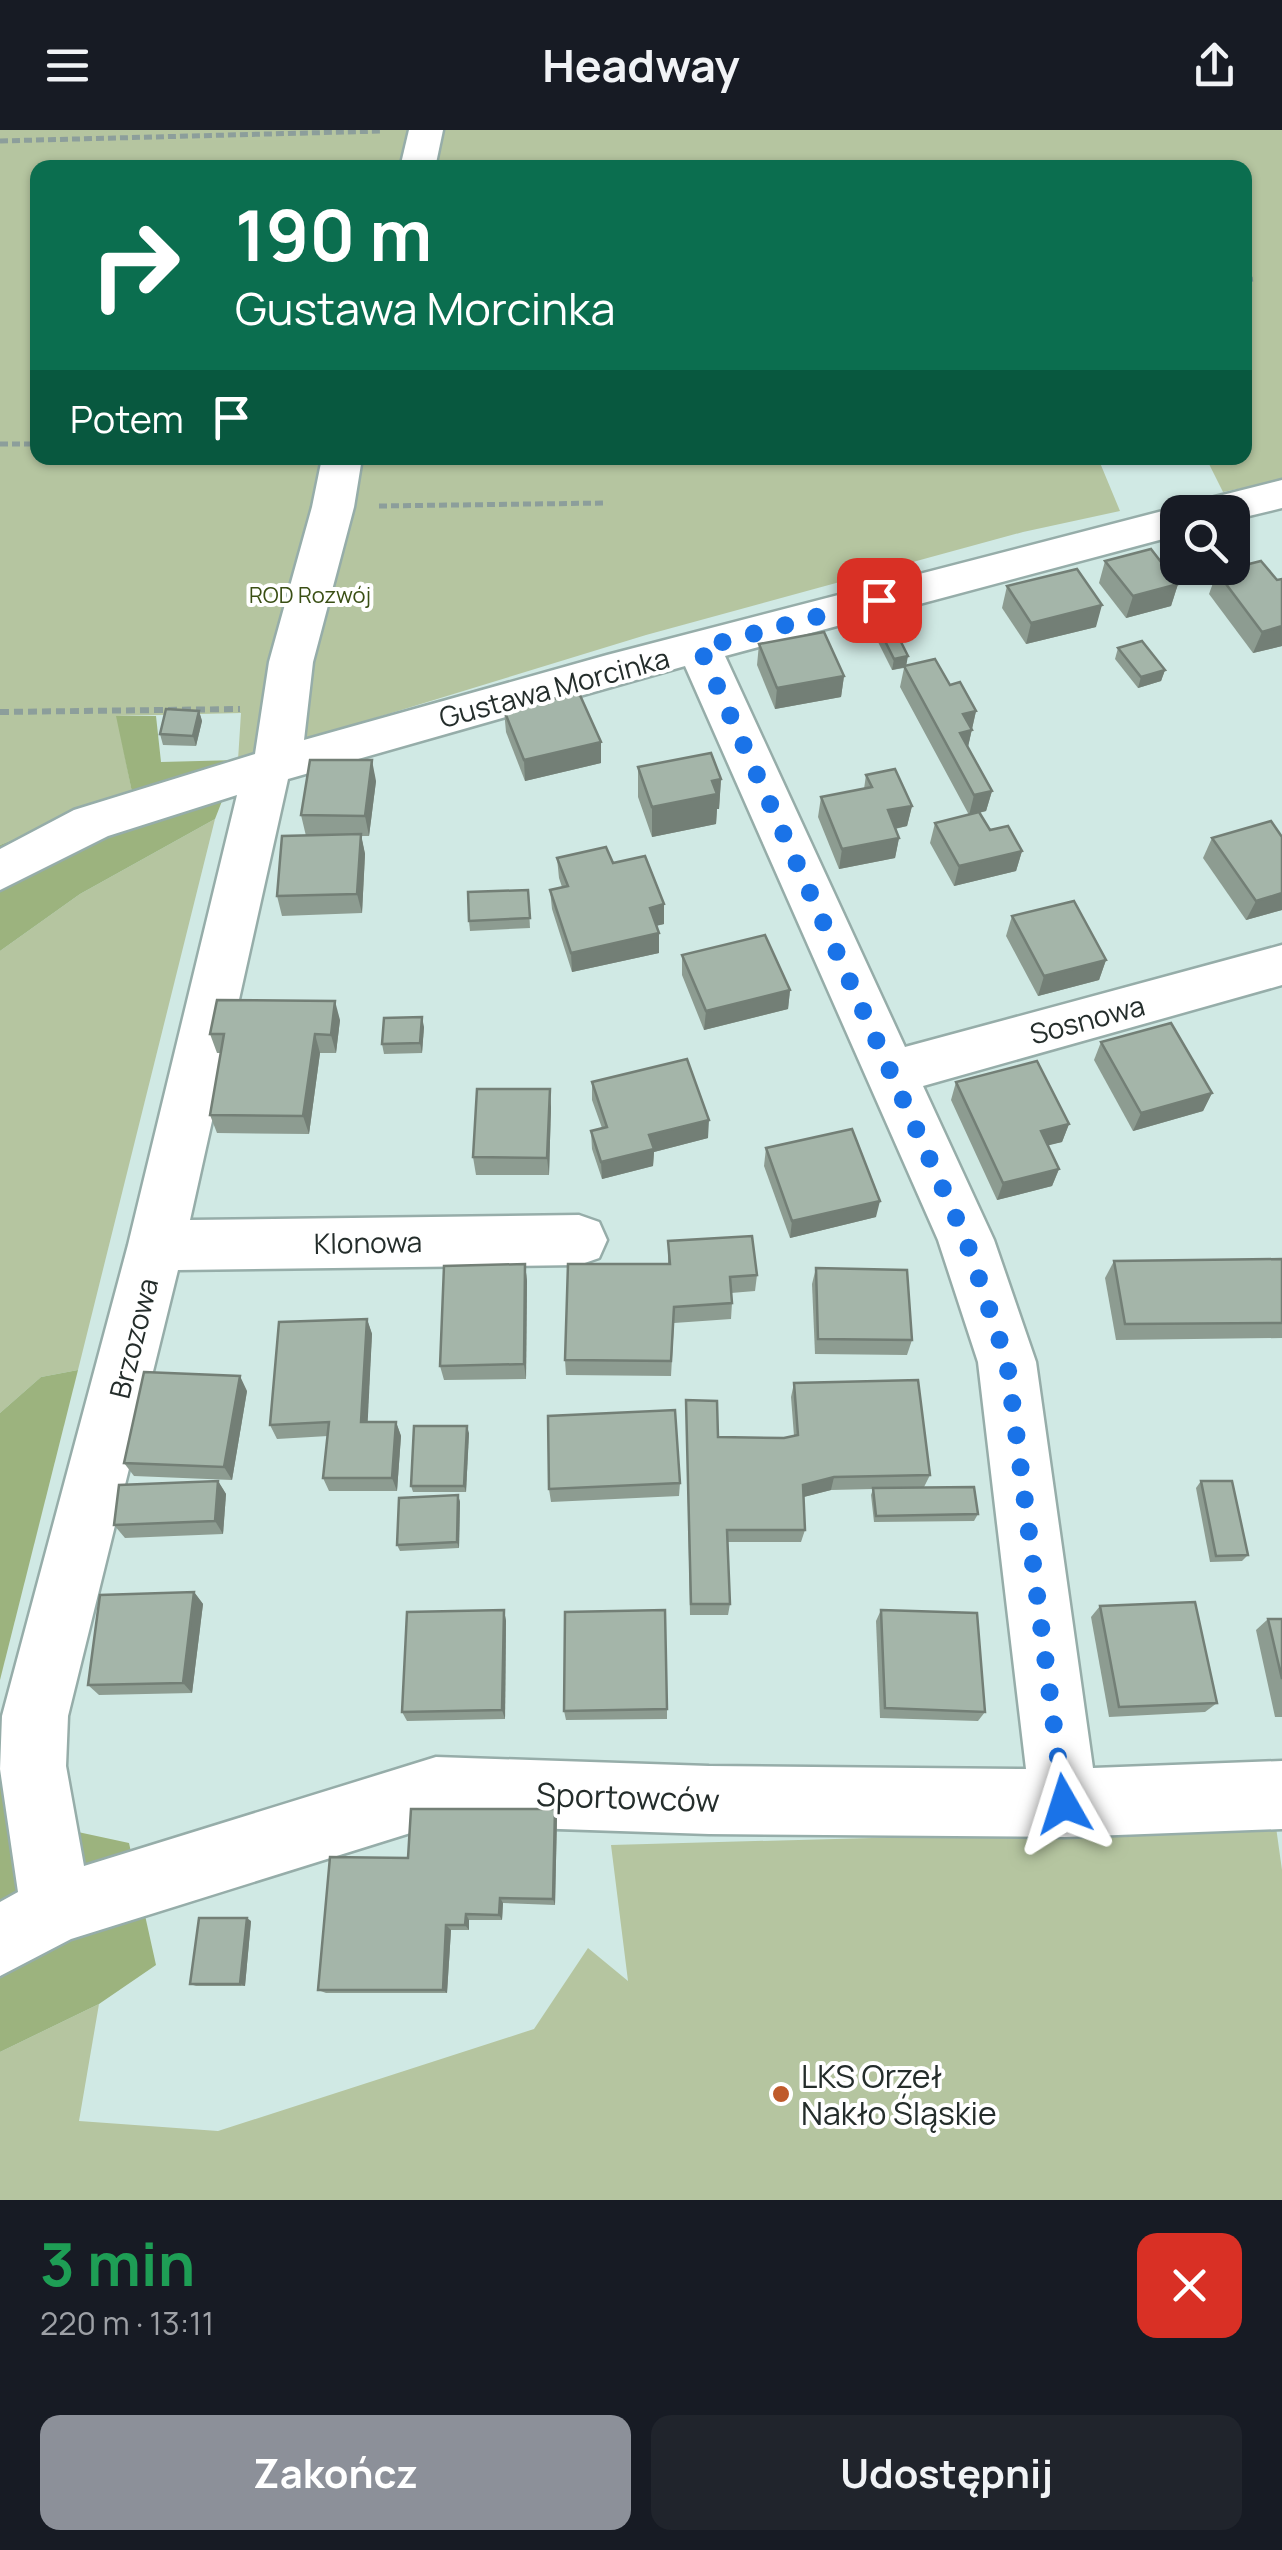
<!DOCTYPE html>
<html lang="pl">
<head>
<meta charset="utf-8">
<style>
	:root { --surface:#171b24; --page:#20242c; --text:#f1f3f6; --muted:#9ea1a6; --accent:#8c9099 }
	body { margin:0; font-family:Manrope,sans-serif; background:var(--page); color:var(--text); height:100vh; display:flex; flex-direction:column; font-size:38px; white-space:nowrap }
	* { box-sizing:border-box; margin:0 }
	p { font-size:32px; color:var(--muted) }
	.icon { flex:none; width:55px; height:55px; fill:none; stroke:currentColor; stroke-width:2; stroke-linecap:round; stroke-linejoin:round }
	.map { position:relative; height:2070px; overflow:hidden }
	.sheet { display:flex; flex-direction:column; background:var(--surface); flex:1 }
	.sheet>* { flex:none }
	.hud { position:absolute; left:30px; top:30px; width:1222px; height:305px; border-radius:20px; box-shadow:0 2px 8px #0004; background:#0b6e4f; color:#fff; overflow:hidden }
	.buttons { position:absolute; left:1160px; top:365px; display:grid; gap:20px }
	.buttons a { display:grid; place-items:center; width:90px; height:90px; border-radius:20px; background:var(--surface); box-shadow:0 2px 8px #0004; font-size:50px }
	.pin { position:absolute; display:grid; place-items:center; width:85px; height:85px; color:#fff; margin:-42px; border-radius:20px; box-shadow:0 5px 15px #0006 }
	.me { position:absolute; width:110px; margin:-55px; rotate:354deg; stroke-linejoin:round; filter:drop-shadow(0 0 8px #0008) }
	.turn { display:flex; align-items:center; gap:35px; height:210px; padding:0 40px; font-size:45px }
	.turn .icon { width:130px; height:130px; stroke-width:2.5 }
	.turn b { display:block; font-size:70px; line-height:85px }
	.then { display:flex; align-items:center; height:95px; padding:0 40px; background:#0003; gap:20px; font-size:38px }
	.round { display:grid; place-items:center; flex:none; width:105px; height:105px; border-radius:20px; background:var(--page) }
	.summary { display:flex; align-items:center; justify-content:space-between; height:170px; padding:0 40px }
	h1 { font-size:60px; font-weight:700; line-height:75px; color:#1e9e55 }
	.cta { display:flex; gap:20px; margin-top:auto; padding:20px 40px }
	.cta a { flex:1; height:115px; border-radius:20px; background:var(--accent); color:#fff; font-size:40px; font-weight:700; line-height:115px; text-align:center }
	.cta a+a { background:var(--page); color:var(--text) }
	header { display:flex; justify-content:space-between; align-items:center; height:130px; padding:0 40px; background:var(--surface); font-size:45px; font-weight:700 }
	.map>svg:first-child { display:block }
	.green { fill:#b5c5a0 }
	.forest { fill:#9cb37e }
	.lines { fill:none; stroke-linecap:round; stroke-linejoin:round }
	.minor-casing { stroke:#96ada9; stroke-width:5 }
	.path-far1 { stroke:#8c9e9b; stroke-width:5; stroke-dasharray:8 4; stroke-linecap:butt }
	.path { stroke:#8c9e9b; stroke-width:6; stroke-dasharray:9 5; stroke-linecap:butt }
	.minor { fill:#fff; fill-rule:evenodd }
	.wall { fill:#8d9c91 }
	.shaded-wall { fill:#737f76 }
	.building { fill:#a4b5a9; stroke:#737f76; stroke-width:2.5 }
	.route { stroke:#1a73e8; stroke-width:18; stroke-dasharray:0 32.4 }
	.poi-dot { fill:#bf5a2a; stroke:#fff; stroke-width:4 }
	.labels { text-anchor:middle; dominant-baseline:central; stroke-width:8; stroke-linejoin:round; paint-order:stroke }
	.far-park-label { font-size:22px; fill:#3a4f15; stroke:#fff }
	.street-label { font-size:28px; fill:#242d2b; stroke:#fff }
	.near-street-label { font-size:32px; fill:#242d2b; stroke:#fff }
	.near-poi-label { font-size:32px; fill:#242d2b; stroke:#fff; text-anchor:start }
</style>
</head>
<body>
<header><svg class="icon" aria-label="menu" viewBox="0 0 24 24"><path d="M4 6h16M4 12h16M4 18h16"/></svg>Headway<svg class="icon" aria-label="share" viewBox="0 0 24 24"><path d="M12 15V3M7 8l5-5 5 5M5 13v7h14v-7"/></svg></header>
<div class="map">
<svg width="1282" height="2070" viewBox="0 0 1282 2070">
	<rect width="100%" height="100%" fill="#d0e9e4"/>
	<g class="green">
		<path d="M0 0H1282V350L1223 362 1206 328H1245V38H38V328H1098L1120 381 1023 402 646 505 238 630 241 583 117 586 132 662 0 715Z"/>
		<path d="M215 689 78 1240 41 1247 0 1283V821L80 764Z"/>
		<path d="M1276 1697 1282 1740V2070H0V1922L99 1874 79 1991 218 2001 534 1899 588 1818 628 1851 611 1715Z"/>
	</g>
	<g class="forest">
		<path d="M116 586H156L161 632 238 630 215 689 80 764 0 821V715L132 662Z"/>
		<path d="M78 1240 0 1550V1283L41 1247Z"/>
		<path d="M0 1629 13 1688 129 1713 156 1835 99 1874 0 1922Z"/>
	</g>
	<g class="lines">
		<g class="minor-casing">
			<g id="minor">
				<path d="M409 0H443L435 38H400Z"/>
				<path d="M322 328H362L354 377 313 532 304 610 607 525 1178 377 1190 380 1195 372 1282 350V378L1232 390V382H1178V405L725 526 905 917 1282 815V855L923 956 994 1110 1036 1232 1093 1638 1282 1631V1699L1064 1707 709 1704 436 1695 71 1809 0 1846V1772L18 1762 0 1639 2 1586 128 1115 237 665 108 706 0 760V719L74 680 255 624 269 532 312 377ZM685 536 938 1110 978 1232 1026 1639 709 1636 436 1627 84 1736 66 1636 68 1586 178 1140 579 1135 599 1128 607 1110 599 1092 579 1085 190 1090 288 649Z"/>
			</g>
		</g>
		<g class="path-far1">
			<path d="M0 11 383 1"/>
			<path d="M1245 150 1254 149"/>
			<path d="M0 314H38"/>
			<path d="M379 376 607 373"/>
		</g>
		<path class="path" d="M0 582 240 579"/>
		<use href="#minor" class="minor"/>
	</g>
	<g class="wall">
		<path d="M1105 431 1178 454 1171 476 1126 488 1099 453Z"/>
		<path d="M1217 442 1277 450 1282 516 1253 523 1209 464Z"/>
		<path d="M1007 456 1096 497 1026 514 1002 478Z"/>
		<path d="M880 501 906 536 950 555 976 581 968 617 992 661 986 681 979 683 990 700 1022 721 1016 741 954 756 930 713 935 693 969 685 900 557 904 538 892 540 878 512Z"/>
		<path d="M759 514 844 546 841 567 775 579 757 535Z"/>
		<path d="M1118 518 1165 540 1161 551 1138 558 1115 529Z"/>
		<path d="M504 580 601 612V633L525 651 506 602Z"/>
		<path d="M199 581 202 591 196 616 163 615 160 604Z"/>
		<path d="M638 637 721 649 719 679H717L716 694 652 707 638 667Z"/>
		<path d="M866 645 912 676 907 696 895 699 899 708 895 728 839 739 818 687 821 667 864 659Z"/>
		<path d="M376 651 369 706H361L365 724 362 783 282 786 277 766 306 706 301 685Z"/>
		<path d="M1212 708 1282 780 1246 790 1203 728Z"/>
		<path d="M557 728 613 733 664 794 656 796 659 803V823L572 842 552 779 550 760 562 757 559 748Z"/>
		<path d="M528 760 530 798 470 801 469 791Z"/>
		<path d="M1012 786 1106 830 1099 850 1038 866 1006 806Z"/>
		<path d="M682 825 790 860 788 879 704 900 682 845Z"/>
		<path d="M340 890 336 923H320L309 1004 217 1003 210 985 221 923H217L210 904Z"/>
		<path d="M424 897 422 923 384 924 382 914Z"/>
		<path d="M1101 912 1212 963 1203 981 1133 1001 1094 930Z"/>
		<path d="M592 952 708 1008 654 1022 653 1036 602 1049 592 1019 591 1001 602 998 592 970Z"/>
		<path d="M956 952 1069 994 1062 1012 1047 1015 1059 1039 1052 1056 997 1070 951 970Z"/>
		<path d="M551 977 549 1045H476L473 1027Z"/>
		<path d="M766 1018 876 1087 790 1108 764 1036Z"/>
		<path d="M668 1111 757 1145 755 1161 731 1163 732 1173 731 1189 674 1193 671 1246 566 1245 565 1230 668 1134Z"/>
		<path d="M1282 1129V1208L1116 1210 1105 1148 1114 1131Z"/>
		<path d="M525 1134 527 1151 526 1249 444 1250 440 1236Z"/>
		<path d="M816 1138 912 1210 907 1225 815 1224 812 1154Z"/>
		<path d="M367 1189 372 1204 367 1292H396L401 1306 397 1361H329L323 1348 328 1306 277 1309 270 1295Z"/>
		<path d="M794 1253 930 1345 924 1357 978 1384 974 1391 874 1392 871 1365 873 1359 831 1360 803 1367 805 1400 801 1412H728L730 1474 728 1485H690L686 1270 718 1307 784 1308 794 1306 791 1267Z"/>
		<path d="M247 1261 232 1350 134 1346 124 1333Z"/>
		<path d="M469 1303 466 1362H413L411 1356Z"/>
		<path d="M218 1351 226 1364 223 1404 125 1408 114 1395Z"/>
		<path d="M1201 1351 1248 1425 1242 1431 1210 1432 1196 1358Z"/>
		<path d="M680 1353 679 1366 551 1372 549 1359Z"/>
		<path d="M458 1365 460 1372 459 1418 400 1421 397 1415Z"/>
		<path d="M194 1462 203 1474 192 1563 99 1565 88 1555Z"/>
		<path d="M1100 1476 1217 1573 1205 1582 1109 1587 1091 1487Z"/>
		<path d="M504 1480 506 1491 505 1589 407 1591 402 1582Z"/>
		<path d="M881 1480 985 1582 978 1591 880 1588 876 1491Z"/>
		<path d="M1268 1489H1282V1587H1275L1256 1500Z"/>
		<path d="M667 1579V1589L566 1590 564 1581Z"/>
		<path d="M557 1687 555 1775 503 1773 502 1790H469V1800H451L447 1863H326L318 1860Z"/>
		<path d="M251 1791 245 1856H196L190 1854Z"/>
	</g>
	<g class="shaded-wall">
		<path d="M1178 454 1171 476 1126 488 1133 466Z"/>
		<path d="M1102 475 1096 497 1026 514 1031 493Z"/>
		<path d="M1282 496V516L1253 523 1262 502Z"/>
		<path d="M908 526 906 537 892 540 894 529Z"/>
		<path d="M1165 540 1161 551 1138 558 1141 547Z"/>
		<path d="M844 546 841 567 775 579 777 558Z"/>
		<path d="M199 581 202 591 196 616 193 606Z"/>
		<path d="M976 581 967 621 956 624 963 584Z"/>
		<path d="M601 612V633L525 651 524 630Z"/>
		<path d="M372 630 376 651 369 706 365 686Z"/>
		<path d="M721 649 719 679H717L716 694 652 707V677L712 651Z"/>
		<path d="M992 661 986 681 969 685 974 665Z"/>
		<path d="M912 676 907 696 884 701 888 680Z"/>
		<path d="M361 704 365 724 362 783 357 764Z"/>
		<path d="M899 708 895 728 839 739 842 719Z"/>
		<path d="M1022 721 1016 741 954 756 959 736Z"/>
		<path d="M1282 763V780L1246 790 1256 771Z"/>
		<path d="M664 774V794L650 797V778Z"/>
		<path d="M659 803V823L572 842 571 823Z"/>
		<path d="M1106 830 1099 850 1038 866 1044 846Z"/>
		<path d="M790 860 788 879 704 900 706 881Z"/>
		<path d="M335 871 340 890 336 923 331 905Z"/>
		<path d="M422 887 424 897 422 923 420 913Z"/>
		<path d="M315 904 320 923 309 1004 303 986Z"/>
		<path d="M550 959 551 977 549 1045 547 1028Z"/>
		<path d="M1212 963 1203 981 1133 1001 1141 983Z"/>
		<path d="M709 990 708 1008 654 1022 653 1036 602 1049 601 1032 649 1005Z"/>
		<path d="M1069 994 1062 1012 1034 1019 1041 1001Z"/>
		<path d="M1059 1039 1052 1056 997 1070 1003 1053Z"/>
		<path d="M880 1071 876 1087 790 1108 792 1091Z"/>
		<path d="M525 1134 527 1151 526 1249 524 1234Z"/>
		<path d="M367 1189 372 1204 367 1306 361 1292Z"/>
		<path d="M240 1246 247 1261 232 1350 224 1337Z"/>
		<path d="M396 1292 401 1306 397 1361 392 1348Z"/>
		<path d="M467 1296 469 1303 466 1362 464 1356Z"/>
		<path d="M834 1347 831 1360 800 1368 803 1355Z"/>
		<path d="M218 1351 226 1364 223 1404 215 1391Z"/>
		<path d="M458 1365 460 1372 459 1418 457 1412Z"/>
		<path d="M194 1462 203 1474 192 1563 183 1553Z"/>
		<path d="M504 1480 506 1491 505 1589 502 1580Z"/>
		<path d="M555 1679 557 1687 555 1775 553 1769Z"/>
		<path d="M500 1768 503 1773 502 1790 499 1785Z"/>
		<path d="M466 1784 469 1790V1800L465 1795Z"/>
		<path d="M247 1788 251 1791 245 1856 240 1854Z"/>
		<path d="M446 1795 451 1800 447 1863 443 1860Z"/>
	</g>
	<g class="building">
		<path d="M1151 419 1178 454 1133 466 1105 431Z"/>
		<path d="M1261 431 1277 450 1282 449V496L1262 502 1217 442Z"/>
		<path d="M1077 439 1102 475 1031 493 1007 456Z"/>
		<path d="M894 498 908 526 894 529 880 501Z"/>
		<path d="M824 502 844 546 777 558 759 514Z"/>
		<path d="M1142 511 1165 540 1141 547 1118 518Z"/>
		<path d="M935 529 950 555 960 552 976 581 963 584 972 600 960 603 992 661 974 665 904 536Z"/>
		<path d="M579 563 601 612 524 630 504 580Z"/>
		<path d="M166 579 199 581 193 606 160 604Z"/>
		<path d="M711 623 721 649 712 651 717 664 652 677 638 637Z"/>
		<path d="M310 630H372L365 686 301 685Z"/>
		<path d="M895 639 912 676 888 680 899 708 842 719 821 667 872 657 866 645Z"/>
		<path d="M979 682 990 700 1008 696 1022 721 959 736 935 693Z"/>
		<path d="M1271 691 1282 707V763L1256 771 1212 708Z"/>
		<path d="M361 704 357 764 277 766 282 706Z"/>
		<path d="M606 717 613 733 645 726 664 774 650 778 659 803 571 823 550 760 568 756 557 728Z"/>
		<path d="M528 760 530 788 469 791 468 762Z"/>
		<path d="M1074 771 1106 830 1044 846 1012 786Z"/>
		<path d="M765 805 790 860 706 881 682 825Z"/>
		<path d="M217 870 335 871 331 905 315 904 303 986 210 985 224 904H210Z"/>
		<path d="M422 887 420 913 382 914 384 888Z"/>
		<path d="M1171 893 1212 963 1141 983 1101 912Z"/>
		<path d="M687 929 709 990 649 1005 654 1019 601 1032 591 1001 607 997 592 952Z"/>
		<path d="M1037 931 1069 994 1041 1001 1059 1039 1003 1053 956 952Z"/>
		<path d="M477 959H550L547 1028 473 1027Z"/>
		<path d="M852 999 880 1071 792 1091 766 1018Z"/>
		<path d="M752 1106 757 1145 730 1147 732 1173 674 1177 671 1231 565 1230 568 1134H670L668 1111Z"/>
		<path d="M1282 1129V1193L1125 1194 1114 1131Z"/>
		<path d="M525 1134 524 1234 440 1236 444 1136Z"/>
		<path d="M816 1138 907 1140 912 1210 818 1209Z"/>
		<path d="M367 1189 361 1292H396L392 1348H323L329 1292 270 1295 279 1192Z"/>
		<path d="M144 1242 240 1246 224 1337 124 1333Z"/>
		<path d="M918 1250 930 1345 834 1347 803 1355 805 1400H727L730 1474H691L686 1270 717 1271 718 1307 784 1308 798 1305 794 1253Z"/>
		<path d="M675 1280 680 1353 549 1359 548 1286Z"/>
		<path d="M414 1296H467L464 1356H411Z"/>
		<path d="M218 1351 215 1391 114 1395 119 1355Z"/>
		<path d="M1201 1351H1232L1248 1425 1216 1426Z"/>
		<path d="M974 1357 978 1384 876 1386 873 1358Z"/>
		<path d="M458 1365 457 1412 397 1415 399 1368Z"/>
		<path d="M194 1462 183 1553 88 1555 100 1465Z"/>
		<path d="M1195 1472 1217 1573 1119 1577 1100 1476Z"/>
		<path d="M504 1480 502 1580 402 1582 407 1482Z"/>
		<path d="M665 1480 667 1579 564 1581 565 1482Z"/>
		<path d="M881 1480 977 1483 985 1582 885 1578Z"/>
		<path d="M1268 1489H1282V1549Z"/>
		<path d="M411 1679H555L553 1769 500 1768 499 1785 466 1784 465 1795H446L443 1860H318L330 1727 408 1728Z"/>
		<path d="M199 1788H247L240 1854H190Z"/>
	</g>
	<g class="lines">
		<path class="route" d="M879 470 700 518 966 1110 1007 1232 1064 1674"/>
	</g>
	<circle class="poi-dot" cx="781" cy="1964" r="10"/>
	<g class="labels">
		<g class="far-park-label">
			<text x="310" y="465">ROD Rozwój</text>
		</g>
		<g class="street-label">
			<text transform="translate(554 557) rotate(-15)">Gustawa Morcinka</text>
			<text transform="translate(1087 889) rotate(-15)">Sosnowa</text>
			<text transform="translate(368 1112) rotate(-1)">Klonowa</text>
			<text transform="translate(133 1208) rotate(-76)">Brzozowa</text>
		</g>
		<g class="near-street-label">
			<text transform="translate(628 1667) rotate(2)">Sportowców</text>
		</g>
		<g class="near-poi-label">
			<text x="801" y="1946">LKS Orzeł<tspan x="801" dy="37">Nakło Śląskie</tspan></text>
		</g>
	</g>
</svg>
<div class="buttons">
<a><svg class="icon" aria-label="search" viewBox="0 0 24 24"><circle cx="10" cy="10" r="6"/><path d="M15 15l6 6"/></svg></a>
</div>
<div class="pin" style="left:879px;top:470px;background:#d93025"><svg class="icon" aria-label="arrive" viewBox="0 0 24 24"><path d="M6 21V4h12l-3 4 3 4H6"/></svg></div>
<svg class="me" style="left:1064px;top:1674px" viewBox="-20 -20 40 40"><path d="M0-17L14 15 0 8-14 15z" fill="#1a73e8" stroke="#fff" stroke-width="4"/></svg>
<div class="hud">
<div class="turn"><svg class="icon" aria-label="right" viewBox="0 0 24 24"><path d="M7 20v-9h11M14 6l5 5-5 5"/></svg><div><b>190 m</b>Gustawa Morcinka</div></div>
<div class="then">Potem<svg class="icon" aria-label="arrive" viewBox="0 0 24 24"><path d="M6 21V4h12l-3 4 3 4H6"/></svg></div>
</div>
</div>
<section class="sheet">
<div class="summary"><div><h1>3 min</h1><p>220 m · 13:11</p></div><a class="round" style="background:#d93025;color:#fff"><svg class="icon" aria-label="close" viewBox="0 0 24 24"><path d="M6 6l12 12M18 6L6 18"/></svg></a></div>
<div class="cta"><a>Zakończ</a><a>Udostępnij</a></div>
</section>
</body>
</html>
